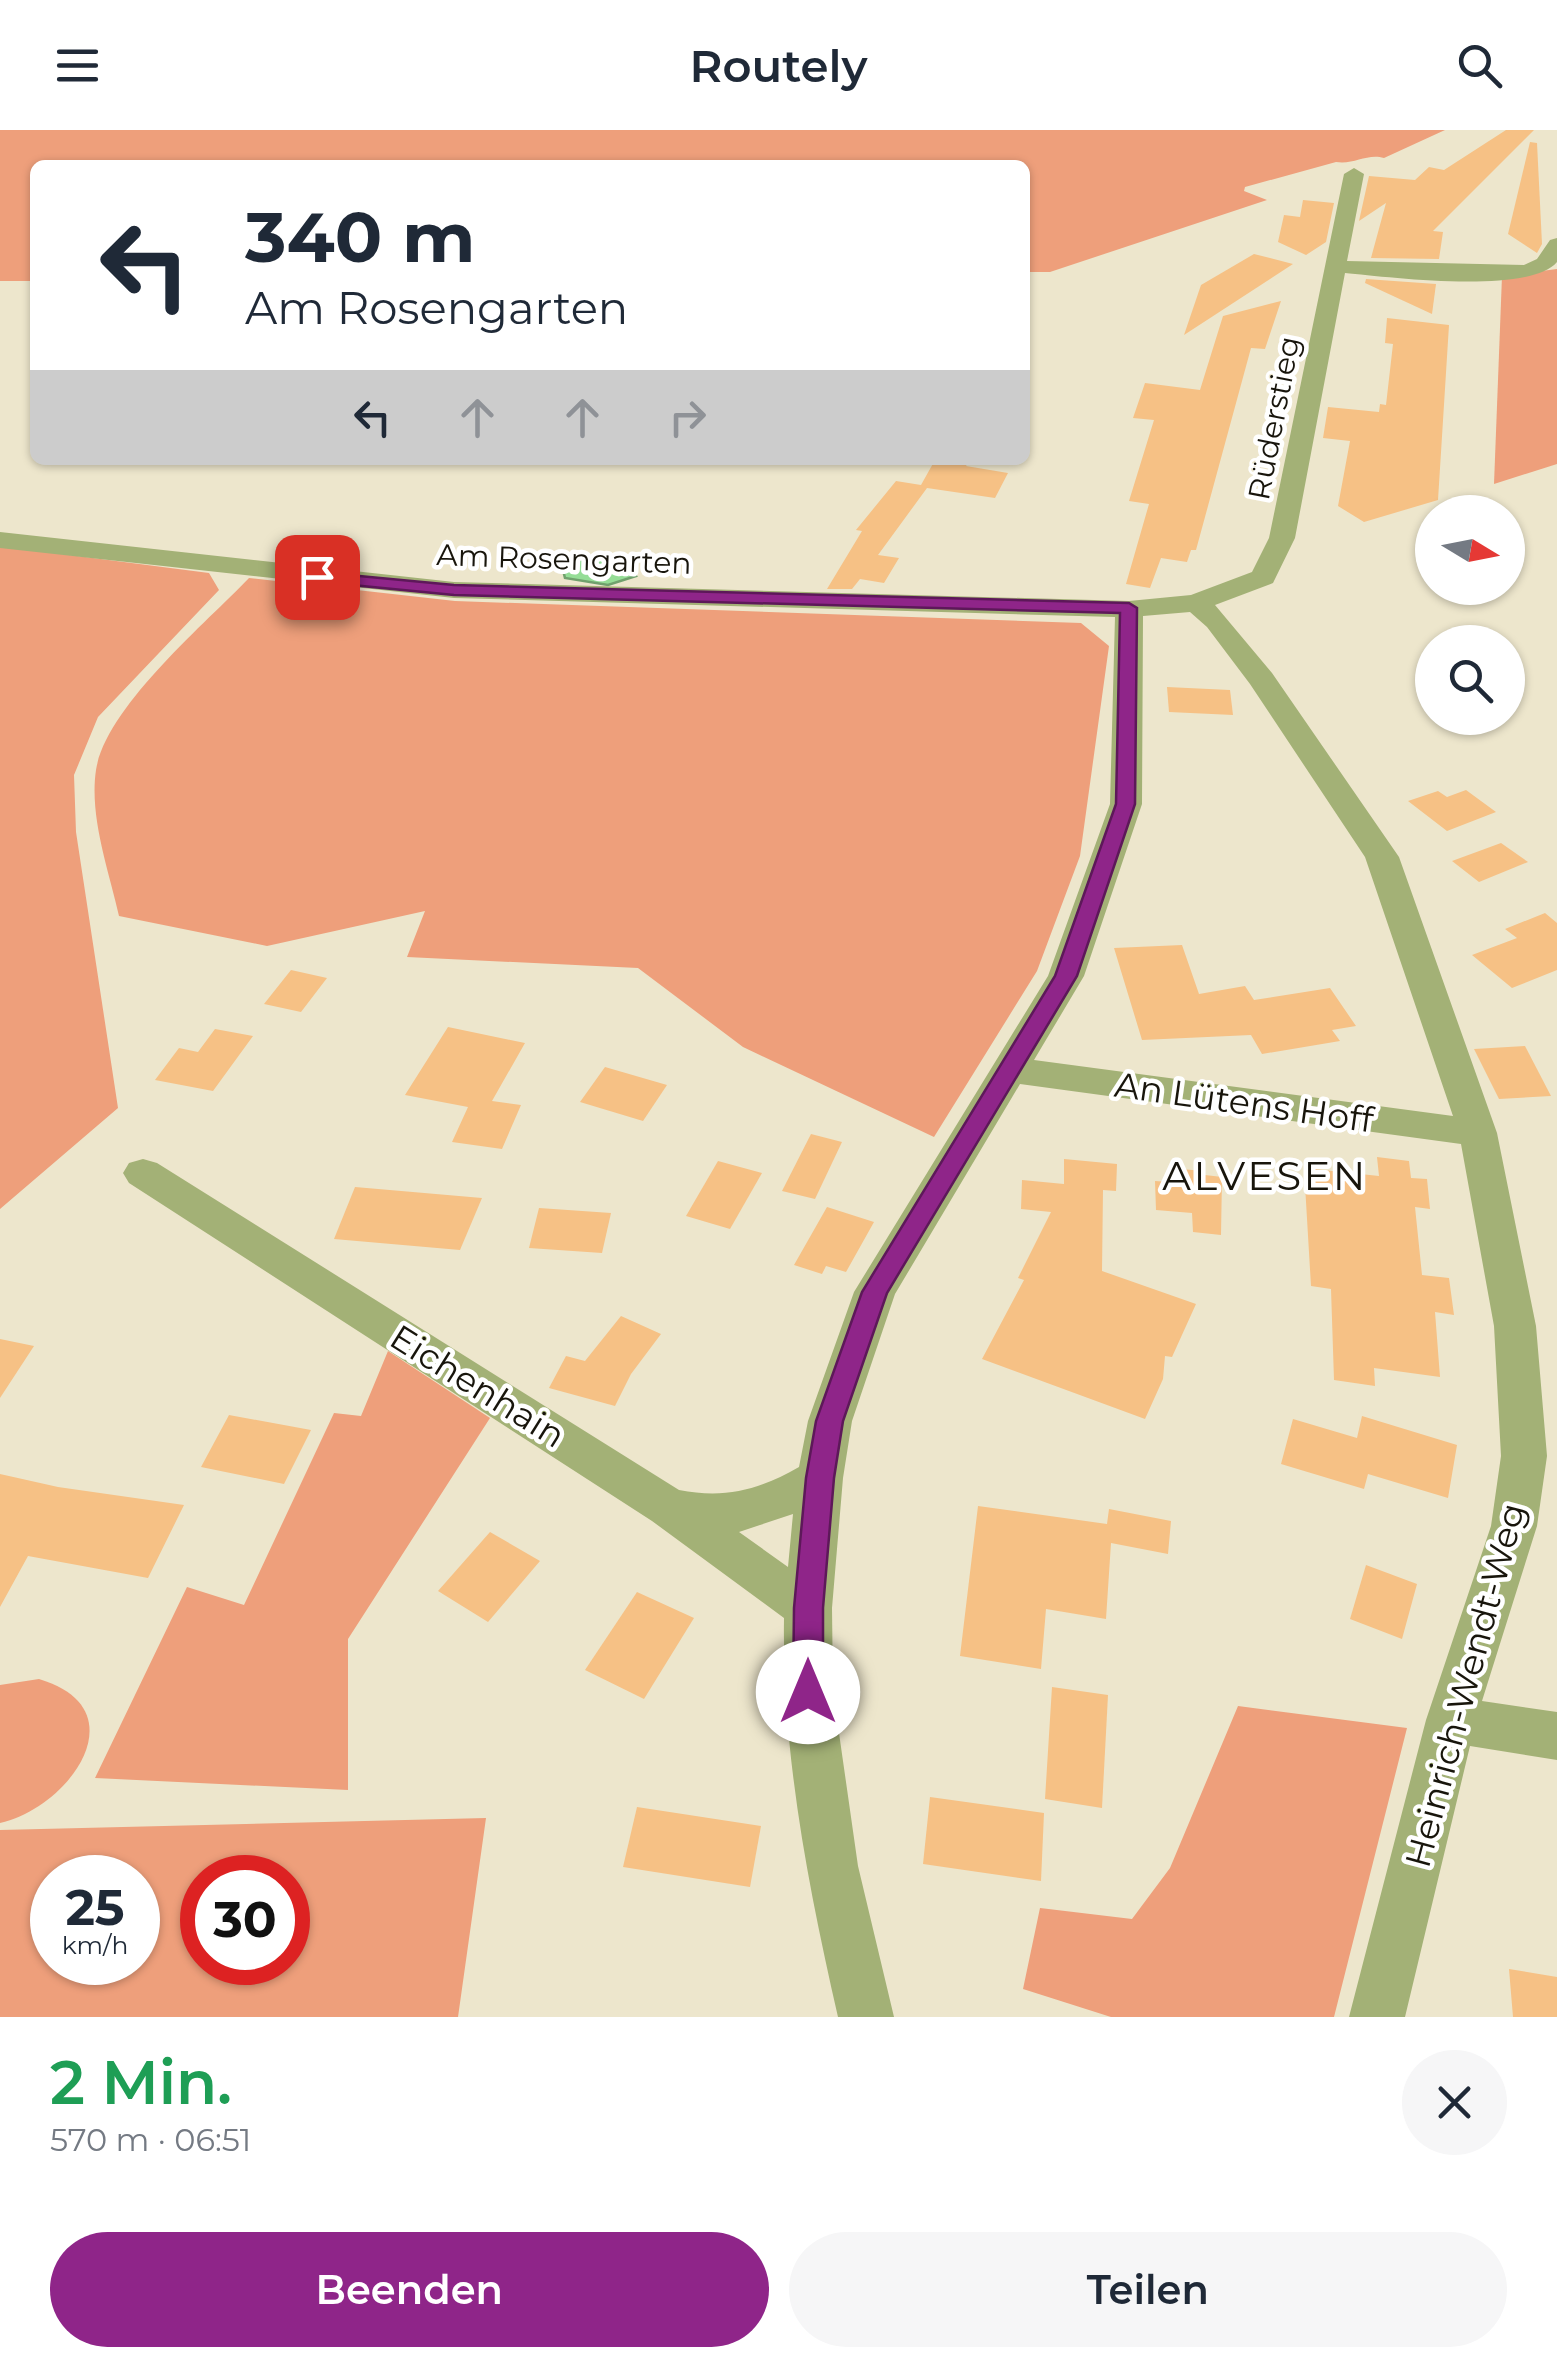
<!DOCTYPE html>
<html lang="de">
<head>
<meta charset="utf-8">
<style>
	:root { --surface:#fff; --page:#f6f6f7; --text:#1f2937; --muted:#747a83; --accent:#8f2589 }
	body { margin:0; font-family:Montserrat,sans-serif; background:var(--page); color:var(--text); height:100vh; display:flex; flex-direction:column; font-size:38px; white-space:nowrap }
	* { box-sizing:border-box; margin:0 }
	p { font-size:32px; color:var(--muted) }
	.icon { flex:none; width:55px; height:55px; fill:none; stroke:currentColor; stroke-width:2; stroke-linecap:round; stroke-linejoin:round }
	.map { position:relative; height:1887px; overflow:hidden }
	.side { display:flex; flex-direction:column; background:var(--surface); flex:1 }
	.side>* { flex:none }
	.hud { position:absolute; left:30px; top:30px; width:1000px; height:305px; border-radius:15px; box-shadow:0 2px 8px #0004; background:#fff; color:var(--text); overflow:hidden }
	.needle { width:65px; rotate:100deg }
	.fabs { position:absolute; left:1415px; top:365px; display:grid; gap:20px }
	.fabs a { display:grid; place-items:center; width:110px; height:110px; border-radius:50%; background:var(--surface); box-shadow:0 2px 8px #0004; font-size:50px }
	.speed { position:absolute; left:30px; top:1725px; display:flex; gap:20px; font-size:50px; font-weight:700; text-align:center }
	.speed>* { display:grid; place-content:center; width:130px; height:130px; border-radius:50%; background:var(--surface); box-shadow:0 2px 8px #0004; line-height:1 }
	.speed small { font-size:25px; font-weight:400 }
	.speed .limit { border:15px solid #d22; background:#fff; color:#111 }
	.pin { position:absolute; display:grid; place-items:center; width:85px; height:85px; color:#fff; margin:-42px; border-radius:20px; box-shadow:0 5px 15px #0006 }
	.me { position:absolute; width:110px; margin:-55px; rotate:0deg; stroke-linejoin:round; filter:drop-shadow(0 0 8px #0008) }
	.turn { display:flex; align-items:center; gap:35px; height:210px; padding:0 50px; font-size:45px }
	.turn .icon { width:130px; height:130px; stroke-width:2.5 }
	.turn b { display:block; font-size:70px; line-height:85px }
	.lanes { display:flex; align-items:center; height:95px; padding:0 50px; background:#0003; justify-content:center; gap:50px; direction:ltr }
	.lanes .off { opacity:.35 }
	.round { display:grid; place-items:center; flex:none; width:105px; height:105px; border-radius:52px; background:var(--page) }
	.overview { display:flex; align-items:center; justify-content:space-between; height:170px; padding:0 50px }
	h1 { font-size:60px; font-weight:600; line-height:75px; color:#1e9e55 }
	.button { display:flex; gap:20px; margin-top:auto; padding:20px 50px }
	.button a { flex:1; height:115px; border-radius:60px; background:var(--accent); color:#fff; font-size:40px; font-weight:600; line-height:115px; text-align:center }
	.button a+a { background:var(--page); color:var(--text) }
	header { display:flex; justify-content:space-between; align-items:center; height:130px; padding:0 50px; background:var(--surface); font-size:45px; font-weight:600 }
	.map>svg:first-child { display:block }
	.green { fill:#ee9f7b; fill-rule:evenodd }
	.water { fill:#95dd96; stroke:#70a16d; stroke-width:2.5 }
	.building { fill:#f6c185 }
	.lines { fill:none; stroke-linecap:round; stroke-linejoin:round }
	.street { fill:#a3b176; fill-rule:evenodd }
	.route { fill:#8f2589; stroke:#5d1859; stroke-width:2.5 }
	.labels { text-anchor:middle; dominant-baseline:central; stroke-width:9; stroke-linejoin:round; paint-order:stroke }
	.far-street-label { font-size:30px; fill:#18150c; stroke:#fff }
	.street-label { font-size:35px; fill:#18150c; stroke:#fff }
	.quarter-label { font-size:40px; letter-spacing:2.5px; fill:#18150c; stroke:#fff }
</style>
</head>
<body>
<header><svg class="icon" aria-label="menu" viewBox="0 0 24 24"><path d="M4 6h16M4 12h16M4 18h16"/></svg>Routely<svg class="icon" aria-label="search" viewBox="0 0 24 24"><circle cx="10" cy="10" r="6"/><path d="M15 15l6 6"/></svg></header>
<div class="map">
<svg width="1557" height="1887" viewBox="0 0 1557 1887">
	<rect width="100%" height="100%" fill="#ede6cc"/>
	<g class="green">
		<path d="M0 0H1445L1384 28C1367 23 1354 35 1336 32L1245 57 1244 61 1267 70 1050 142H1025V35H35V151H0Z"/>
		<path d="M1557 139V334L1494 354 1502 146Z"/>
		<path d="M0 416 209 443 219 460 98 587 74 645 76 702 118 978 0 1079Z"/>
		<path d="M249 448 455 471 1081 493 1109 516 1080 726 1037 841 934 1007 743 917 638 838 407 827 425 781 267 816 119 786C109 741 89 687 96 640 106 577 205 494 249 448Z"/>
		<path d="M388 1221 490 1288 348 1509V1660L95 1648 187 1457 244 1475 334 1283 361 1286Z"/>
		<path d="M39 1549C140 1579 70 1677 0 1693V1555Z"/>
		<path d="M1238 1576 1407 1598 1334 1887H1111L1023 1859 1040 1778 1132 1789 1170 1738Z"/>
		<path d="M486 1688 458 1887H0V1700ZM52 1748H138V1832H52ZM202 1748H288V1832H202Z"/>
	</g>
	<path class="water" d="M608 425 625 429 636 446 608 455 565 448 563 440 579 430Z"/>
	<g class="building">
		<path d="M1506 0H1534L1433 101 1443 102 1439 129 1371 128 1386 73 1359 91 1369 46 1415 50 1429 37 1444 40Z"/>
		<path d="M1530 12 1537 13 1542 114 1537 123 1508 104Z"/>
		<path d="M1303 70 1334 73 1326 112 1306 125 1278 112 1284 85 1300 87Z"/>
		<path d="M1254 124 1293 134 1184 205 1201 155Z"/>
		<path d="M1366 149 1436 154 1432 184 1365 153Z"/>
		<path d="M1281 171 1265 219 1251 218 1196 420H1191L1187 432 1161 428 1150 458 1126 454 1149 374 1129 371 1154 290 1133 288 1145 253 1200 260 1223 186Z"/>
		<path d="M1387 188 1449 195 1438 370 1364 392 1338 376 1350 311 1323 308 1328 277 1379 282 1380 274 1386 275 1393 214 1385 213Z"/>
		<path d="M935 330H970L966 336 1008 343 995 368 927 358 878 425 899 428 884 453 860 449 852 459H827L862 401 856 400 896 351 921 355Z"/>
		<path d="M1167 557 1230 560 1233 585 1169 582Z"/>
		<path d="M1466 660 1496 682 1447 701 1408 671 1438 661 1447 667Z"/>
		<path d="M1501 713 1528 732 1479 752 1452 731Z"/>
		<path d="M1545 783 1557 793V840L1512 858 1472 825 1517 808 1505 799Z"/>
		<path d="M1182 815 1199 864 1245 856 1254 870 1330 858 1356 896 1332 900 1340 911 1262 924 1251 905 1142 910 1114 818Z"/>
		<path d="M291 840 327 848 301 882 264 874Z"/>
		<path d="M448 897 525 913 492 971 521 975 502 1019 452 1012 468 977 405 965Z"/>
		<path d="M215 899 253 906 213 961 155 950 179 918 198 922Z"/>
		<path d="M1525 916 1551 966 1499 969 1474 919Z"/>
		<path d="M605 937 667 955 643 991 580 972Z"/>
		<path d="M811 1004 842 1012 815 1069 782 1061Z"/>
		<path d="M1377 1027 1409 1031 1411 1048 1427 1049 1430 1079 1415 1077 1422 1145 1449 1148 1454 1185 1435 1182 1440 1247 1374 1238 1375 1256 1334 1250 1331 1159 1311 1156 1304 1038 1379 1046Z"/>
		<path d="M1064 1029 1117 1034 1116 1061 1103 1060 1102 1141 1196 1174 1172 1227 1165 1226 1163 1249 1145 1289 982 1229 1024 1150 1018 1148 1051 1082 1021 1079 1022 1050 1064 1054Z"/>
		<path d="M718 1031 762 1043 730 1099 686 1086Z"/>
		<path d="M1169 1038 1204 1041 1205 1045 1222 1047 1221 1105 1193 1102 1192 1083 1156 1080 1155 1051 1169 1052Z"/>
		<path d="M355 1057 482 1068 460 1120 334 1109Z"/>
		<path d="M827 1077 874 1092 846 1142 826 1136 822 1144 794 1135Z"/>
		<path d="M539 1078 611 1083 602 1123 529 1118Z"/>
		<path d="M621 1186 661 1204 631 1244 615 1276 549 1258 566 1226 585 1231Z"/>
		<path d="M0 1209 34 1216 0 1268Z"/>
		<path d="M229 1285 311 1300 284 1354 201 1337Z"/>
		<path d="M1362 1286 1457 1315 1448 1368 1368 1344 1364 1359 1281 1334 1293 1289 1357 1308Z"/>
		<path d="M0 1344 58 1357 184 1375 148 1448 28 1426 0 1477Z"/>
		<path d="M978 1376 1107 1394 1109 1379 1171 1391 1168 1424 1111 1413 1106 1489 1046 1479 1041 1539 960 1526Z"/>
		<path d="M490 1402 540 1431 488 1492 438 1461Z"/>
		<path d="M1366 1435 1417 1454 1402 1509 1350 1489Z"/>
		<path d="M637 1462 694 1488 644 1569 585 1540Z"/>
		<path d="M1052 1557 1108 1565 1102 1678 1045 1669Z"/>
		<path d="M930 1667 1044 1683 1041 1751 923 1734Z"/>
		<path d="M637 1677 761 1696 750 1757 623 1737Z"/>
		<path d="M1509 1839 1557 1847V1887H1513Z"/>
	</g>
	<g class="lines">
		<path class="street" d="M1354 38 1364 44 1347 131 1524 135 1537 129 1550 110 1557 108V132C1529 165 1388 147 1345 143L1295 408 1273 453 1215 475 1272 543 1399 727 1497 1003 1536 1196 1547 1326 1537 1396 1482 1571 1557 1582V1630L1470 1616 1405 1887H1349L1426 1590 1491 1396 1501 1326 1494 1196 1461 1014 1020 954 895 1164 852 1291 843 1348 832 1478 833 1561 858 1736 894 1887H838C808 1755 782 1624 784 1488L652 1391 129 1053 123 1043 129 1033 143 1029 157 1033 679 1360C725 1369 759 1360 799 1337L808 1291 854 1162 1048 846 1110 674 1115 487 454 468 0 418V402L454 452 1129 471 1191 465 1252 442 1269 408 1344 44ZM1190 482 1207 497 1250 554 1365 727 1453 986 1034 930 1084 846 1142 674 1143 486ZM793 1384 788 1437 739 1402Z"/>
	</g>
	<path class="route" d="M317 442 454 455 1129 473 1137 478 1135 674 1077 846 887 1163 843 1291 834 1348 823 1478V1562L819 1571 808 1575 797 1571 793 1562 794 1478 806 1348 816 1291 862 1162 1055 846 1116 674 1120 483 454 465 311 451V443Z"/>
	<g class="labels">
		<g class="far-street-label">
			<text transform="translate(1274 288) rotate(-79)">Rüderstieg</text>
			<text transform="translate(564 429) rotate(2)">Am Rosengarten</text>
		</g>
		<g class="street-label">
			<text transform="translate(1244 972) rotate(8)">An Lütens Hoff</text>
			<text transform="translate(478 1256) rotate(32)">Eichenhain</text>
			<text transform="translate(1465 1555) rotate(-75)">Heinrich-Wendt-Weg</text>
		</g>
		<g class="quarter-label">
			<text x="1265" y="1045">ALVESEN</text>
		</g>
	</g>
</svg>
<div class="fabs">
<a><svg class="needle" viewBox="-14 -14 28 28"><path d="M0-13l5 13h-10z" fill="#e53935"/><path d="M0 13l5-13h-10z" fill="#747a83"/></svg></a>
<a><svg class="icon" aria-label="search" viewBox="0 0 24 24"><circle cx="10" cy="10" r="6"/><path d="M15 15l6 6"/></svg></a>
</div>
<div class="speed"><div>25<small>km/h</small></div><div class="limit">30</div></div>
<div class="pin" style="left:317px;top:447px;background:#d93025"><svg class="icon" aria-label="arrive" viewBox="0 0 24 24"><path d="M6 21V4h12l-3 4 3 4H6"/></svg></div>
<svg class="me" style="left:808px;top:1562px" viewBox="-20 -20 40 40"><circle r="19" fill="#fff"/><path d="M0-13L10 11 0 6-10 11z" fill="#8f2589"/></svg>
<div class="hud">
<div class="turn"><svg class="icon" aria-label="left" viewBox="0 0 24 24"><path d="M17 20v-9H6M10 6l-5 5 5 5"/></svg><div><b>340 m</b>Am Rosengarten</div></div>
<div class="lanes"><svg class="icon" aria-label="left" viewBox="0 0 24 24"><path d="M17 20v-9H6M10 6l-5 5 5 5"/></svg><svg class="icon off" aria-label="ahead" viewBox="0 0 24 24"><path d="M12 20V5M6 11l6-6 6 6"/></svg><svg class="icon off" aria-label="ahead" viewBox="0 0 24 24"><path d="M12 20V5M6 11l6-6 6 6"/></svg><svg class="icon off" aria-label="right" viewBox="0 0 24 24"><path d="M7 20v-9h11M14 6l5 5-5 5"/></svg></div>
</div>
</div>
<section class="side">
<div class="overview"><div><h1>2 Min.</h1><p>570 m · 06:51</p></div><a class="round"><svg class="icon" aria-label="close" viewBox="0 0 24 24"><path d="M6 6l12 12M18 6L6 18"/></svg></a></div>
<div class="button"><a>Beenden</a><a>Teilen</a></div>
</section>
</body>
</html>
